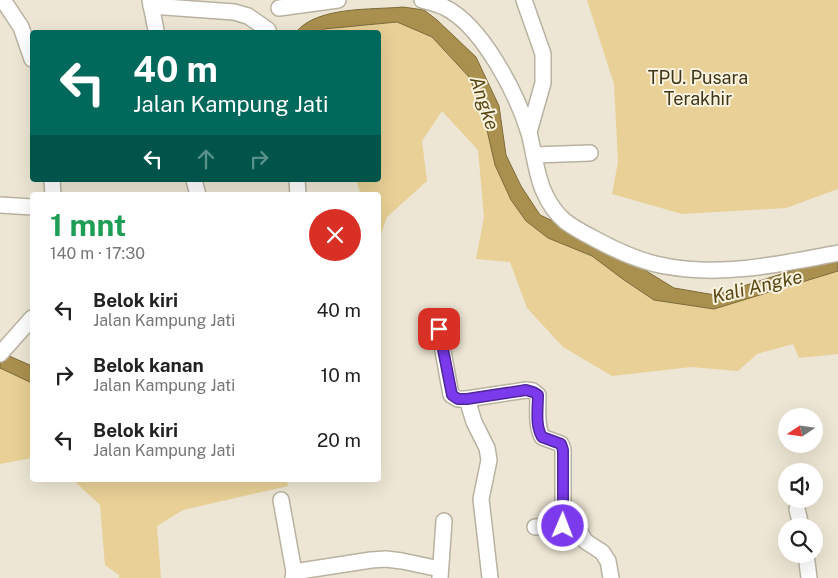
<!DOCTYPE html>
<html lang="id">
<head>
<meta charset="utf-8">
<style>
	:root { --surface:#fff; --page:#f6f6f6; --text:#222; --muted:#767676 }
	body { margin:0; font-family:"Public Sans",sans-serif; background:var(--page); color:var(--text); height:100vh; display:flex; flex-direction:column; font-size:19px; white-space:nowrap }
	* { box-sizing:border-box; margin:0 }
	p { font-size:16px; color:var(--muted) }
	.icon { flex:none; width:28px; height:28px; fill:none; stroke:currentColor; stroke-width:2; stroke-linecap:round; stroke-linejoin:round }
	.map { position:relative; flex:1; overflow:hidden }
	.details { position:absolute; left:30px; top:192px; width:351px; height:290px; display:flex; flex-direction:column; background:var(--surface); border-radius:5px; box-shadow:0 5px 20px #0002 }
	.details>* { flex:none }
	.banner { position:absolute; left:30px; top:30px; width:351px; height:152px; border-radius:5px; box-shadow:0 5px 20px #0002; background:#00695c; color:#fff; overflow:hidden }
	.needle { width:32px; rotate:257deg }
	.tools { position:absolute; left:778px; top:408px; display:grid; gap:10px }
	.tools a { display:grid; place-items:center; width:45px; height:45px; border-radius:50%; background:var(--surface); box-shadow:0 5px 20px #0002; font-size:25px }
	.pin { position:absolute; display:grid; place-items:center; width:42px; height:42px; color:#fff; margin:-21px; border-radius:10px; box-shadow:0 2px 8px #0006 }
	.me { position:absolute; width:55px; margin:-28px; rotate:1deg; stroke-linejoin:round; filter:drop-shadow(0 0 4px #0008) }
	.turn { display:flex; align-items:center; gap:18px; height:105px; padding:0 20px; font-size:22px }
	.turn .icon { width:65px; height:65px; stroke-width:2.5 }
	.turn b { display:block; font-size:35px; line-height:42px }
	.lanes { display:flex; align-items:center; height:48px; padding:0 20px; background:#0003; justify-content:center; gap:25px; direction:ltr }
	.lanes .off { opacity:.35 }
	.round { display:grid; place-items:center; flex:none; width:52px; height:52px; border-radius:26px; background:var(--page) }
	.overview { display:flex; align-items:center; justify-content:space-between; height:85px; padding:0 20px }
	h1 { font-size:30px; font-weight:700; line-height:38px; color:#1e9e55 }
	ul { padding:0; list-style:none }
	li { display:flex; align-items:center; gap:15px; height:65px; padding:0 20px }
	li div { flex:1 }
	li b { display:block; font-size:19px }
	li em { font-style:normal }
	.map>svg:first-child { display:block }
	.green { fill:#e8d096 }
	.water { fill:#aa904e; stroke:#7d6a3a }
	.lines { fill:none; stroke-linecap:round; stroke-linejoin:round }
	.minor-casing { stroke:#b9b2a1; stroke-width:18 }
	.minor { stroke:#fff; stroke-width:15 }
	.route-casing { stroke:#51269a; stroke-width:12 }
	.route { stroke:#7c3aed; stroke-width:9 }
	.labels { text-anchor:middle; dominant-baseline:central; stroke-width:4; stroke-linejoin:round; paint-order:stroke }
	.park-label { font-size:18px; fill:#403517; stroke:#faf3e1 }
	.water-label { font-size:19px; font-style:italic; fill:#594611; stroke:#faf3e1 }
</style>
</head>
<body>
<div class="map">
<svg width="838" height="578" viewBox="0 0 838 578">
	<rect width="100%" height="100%" fill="#ede6d4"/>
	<g class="green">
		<path d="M587 0H838V189L786 208 682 214 612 194 618 162 614 84Z"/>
		<path d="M397 22 432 37 470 78 484 117 548 238 592 256 624 280 654 300 714 309 838 271V354L799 358 793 344 757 354 738 371 691 367 612 376 563 347 527 308 510 262 476 259 484 217 478 150 442 111 422 141 427 181 387 217 379 241V195H361L356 180H379V32H321L324 29Z"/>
		<path d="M0 368 32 383V458L0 464Z"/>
		<path d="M73 480H287L288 486 183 510 157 526 161 578H119V575L105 565 100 505Z"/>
	</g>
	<g class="water">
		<path d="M403 7 424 10 437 20 476 57 499 106 506 155 521 186 540 215 604 245 674 288 715 295 797 269 821 259 838 257V271L714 309 654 300 624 280 592 256 548 238 526 221 511 200 495 165 484 117 470 78 432 37 397 22 324 29 321 32H296C318 6 371 10 403 7Z"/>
		<path d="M0 352 32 366V383L0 368Z"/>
	</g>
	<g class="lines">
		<g class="minor-casing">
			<g id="minor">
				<path d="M3 0 21 27 32 59"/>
				<path d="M150 0 156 30"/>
				<path d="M422 0C429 2 437 4 444 7 482 25 517 94 529 133 534 151 536 175 544 192 556 219 570 226 595 239 617 251 641 262 665 266 723 277 781 264 838 253"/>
				<path d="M524 0 543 54V83L529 132"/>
				<path d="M151 6 234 12 248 16 268 30"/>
				<path d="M279 8 338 0"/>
				<path d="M534 155 590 153"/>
				<path d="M52 180 53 195"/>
				<path d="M194 180 198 195"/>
				<path d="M297 180 298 195"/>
				<path d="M0 205 32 207"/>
				<path d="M439 329 451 395 458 399H467L526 390 533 391 538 395C538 409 536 425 542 437L561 444 563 449V526L580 532 585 541 602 552 608 561 611 578"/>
				<path d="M0 354 32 318"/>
				<path d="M467 399 474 422 487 448 489 460 481 499 490 578"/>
				<path d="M281 500 294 572"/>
				<path d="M797 509 801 526"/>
				<path d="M535 527 563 526"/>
				<path d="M806 554 809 578"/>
				<path d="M293 578 294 572 371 560 386 559 402 561 440 569"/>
				<path d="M440 578 444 521"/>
			</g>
		</g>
		<use href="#minor" class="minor"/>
	</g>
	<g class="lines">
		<g class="route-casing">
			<path id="route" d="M439 329 452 395 458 399H467L526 390 533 392 538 395C538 409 535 425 542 437L561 444 563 450V526"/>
		</g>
		<use href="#route" class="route"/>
	</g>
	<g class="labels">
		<g class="park-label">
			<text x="698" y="77">TPU. Pusara<tspan x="698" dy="21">Terakhir</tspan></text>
		</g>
		<g class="water-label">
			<text transform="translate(485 103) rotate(72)">Angke</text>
			<text transform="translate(757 286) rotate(-13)">Kali Angke</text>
		</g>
	</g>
</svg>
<div class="tools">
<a><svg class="needle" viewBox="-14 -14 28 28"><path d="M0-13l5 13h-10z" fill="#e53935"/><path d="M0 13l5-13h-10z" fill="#767676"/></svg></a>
<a><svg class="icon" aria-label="sound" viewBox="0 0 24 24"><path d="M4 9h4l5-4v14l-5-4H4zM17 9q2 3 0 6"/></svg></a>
<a><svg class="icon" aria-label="search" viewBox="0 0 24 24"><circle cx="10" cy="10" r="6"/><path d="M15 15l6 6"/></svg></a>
</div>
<div class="pin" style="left:439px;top:329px;background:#d93025"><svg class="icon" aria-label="arrive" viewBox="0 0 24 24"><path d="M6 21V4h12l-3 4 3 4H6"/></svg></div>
<svg class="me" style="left:563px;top:526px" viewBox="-20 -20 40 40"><circle r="17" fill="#7c3aed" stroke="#fff" stroke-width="3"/><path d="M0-11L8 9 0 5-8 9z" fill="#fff"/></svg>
<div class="banner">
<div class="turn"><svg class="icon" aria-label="left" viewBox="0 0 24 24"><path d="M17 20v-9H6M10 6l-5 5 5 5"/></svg><div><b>40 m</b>Jalan Kampung Jati</div></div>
<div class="lanes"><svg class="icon" aria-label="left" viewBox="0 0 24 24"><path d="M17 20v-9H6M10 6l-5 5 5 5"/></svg><svg class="icon off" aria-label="ahead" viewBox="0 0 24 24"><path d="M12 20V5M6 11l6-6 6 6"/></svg><svg class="icon off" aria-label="right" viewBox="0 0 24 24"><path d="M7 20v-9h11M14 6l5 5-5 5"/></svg></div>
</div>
<section class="details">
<div class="overview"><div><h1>1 mnt</h1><p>140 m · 17:30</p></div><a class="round" style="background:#d93025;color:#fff"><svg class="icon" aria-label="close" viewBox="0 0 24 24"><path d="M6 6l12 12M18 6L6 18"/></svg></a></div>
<ul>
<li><svg class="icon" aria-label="left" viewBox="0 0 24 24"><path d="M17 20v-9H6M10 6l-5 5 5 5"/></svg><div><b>Belok kiri</b><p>Jalan Kampung Jati</p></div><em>40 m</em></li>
<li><svg class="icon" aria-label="right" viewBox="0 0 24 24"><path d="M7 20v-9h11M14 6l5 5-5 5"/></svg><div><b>Belok kanan</b><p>Jalan Kampung Jati</p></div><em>10 m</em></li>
<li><svg class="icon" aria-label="left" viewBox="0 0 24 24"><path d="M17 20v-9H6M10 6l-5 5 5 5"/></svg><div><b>Belok kiri</b><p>Jalan Kampung Jati</p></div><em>20 m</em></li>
</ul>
</section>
</div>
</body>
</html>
